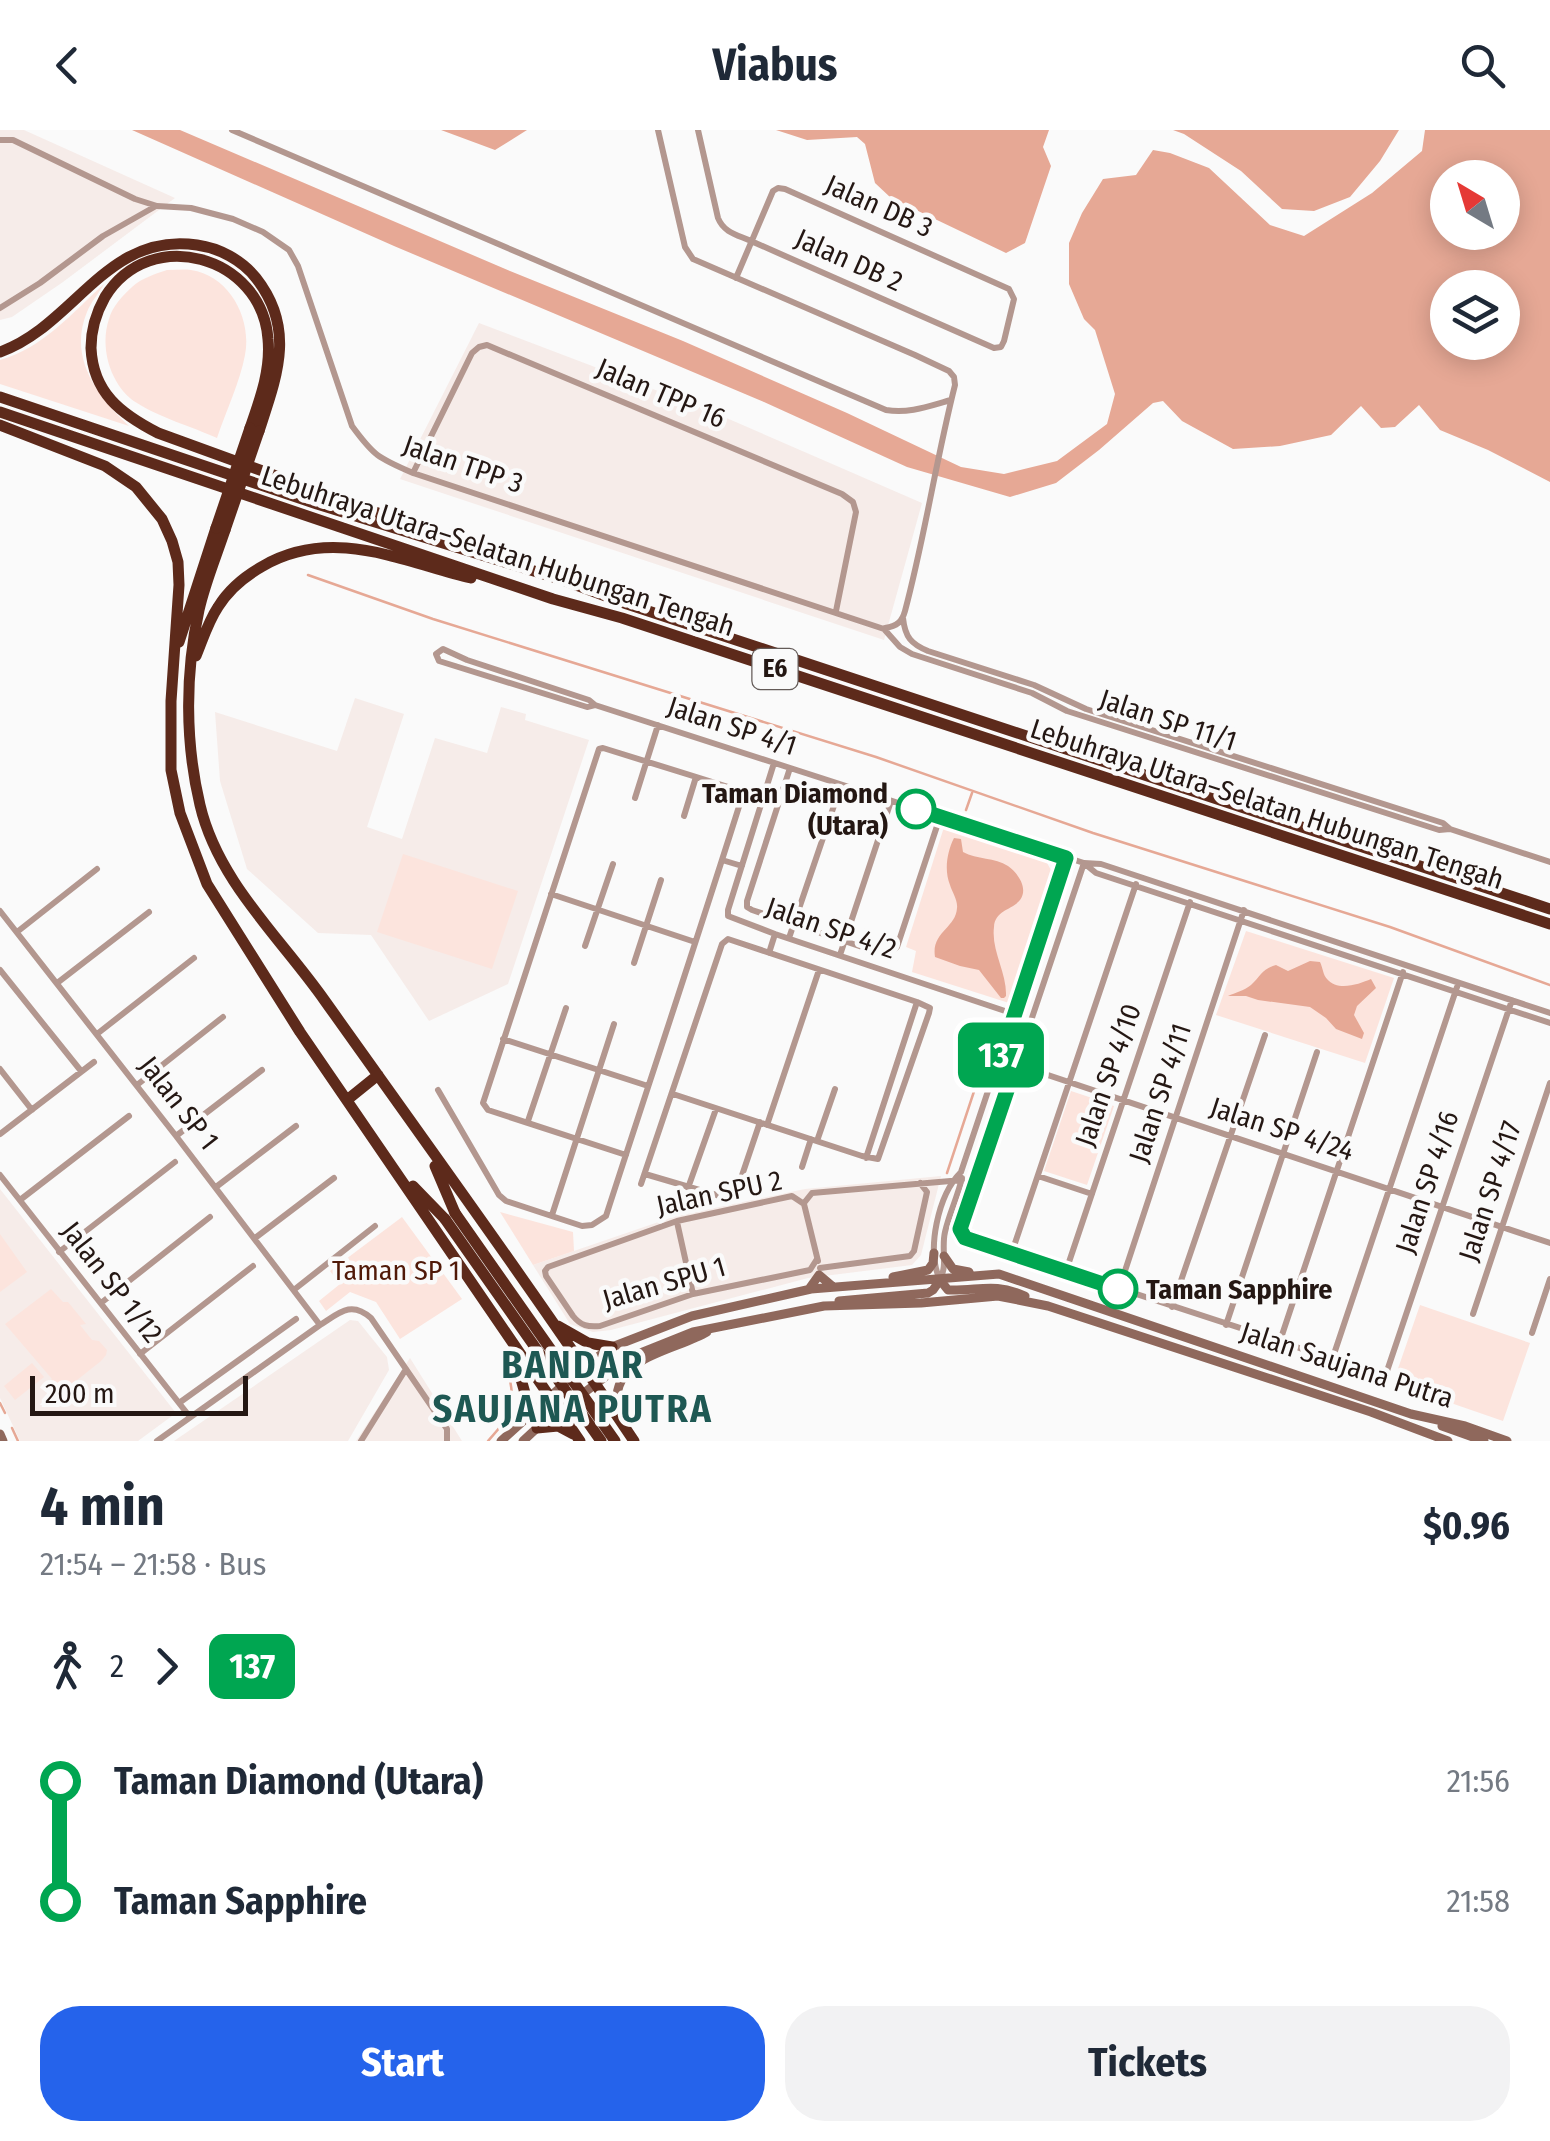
<!DOCTYPE html>
<meta charset="utf-8">
<style>
body{margin:0;font-family:"Fira Sans Condensed",sans-serif;background:#f2f2f3;color:#1f2937;height:100vh;display:flex;flex-direction:column;font-size:38px;white-space:nowrap}
*{box-sizing:border-box;margin:0}
p{font-size:32px;color:#747a83}
.icon{flex:none;width:55px;height:55px;fill:none;stroke:currentColor;stroke-width:2;stroke-linecap:round;stroke-linejoin:round}
.map{position:relative;height:1311px;overflow:hidden}
.panel{display:flex;flex-direction:column;background:#fff;flex:1}
.panel>*{flex:none}
.badge{padding:0 20px;border-radius:15px;font-size:35px;line-height:65px}
.needle{width:65px;rotate:322deg}
.fabs{position:absolute;left:1430px;top:30px;display:grid;gap:20px}
.fabs a{display:grid;place-items:center;width:90px;height:90px;border-radius:50%;background:#fff;box-shadow:0 5px 25px #0003;font-size:50px}
.scale{position:absolute;left:30px;bottom:25px;width:218px;box-sizing:border-box;padding-left:10px;border:5px solid #241713;border-top:0;font-size:28px;line-height:35px;white-space:nowrap;color:#241713;-webkit-text-stroke:8px #fafafa;paint-order:stroke}
.map>.badge{position:absolute;translate:-50% -50%;box-shadow:0 0 0 5px #fff}
.legs{display:flex;align-items:center;gap:15px;height:110px;padding:0 40px;font-size:32px}
.legs p{margin-inline-start:auto}
.head{display:flex;align-items:center;justify-content:space-between;height:170px;padding:0 40px}
h1{font-size:55px;font-weight:700;line-height:75px}
.action{display:flex;gap:20px;margin-top:auto;padding:20px 40px}
.action a{flex:1;height:115px;border-radius:40px;background:#2563eb;color:#fff;font-size:40px;font-weight:700;line-height:115px;text-align:center}
.action a+a{background:#f2f2f3;color:#1f2937}
ul{padding:0 40px;list-style:none}
li{display:flex;align-items:center;gap:35px;height:120px;font-size:38px}
li i{display:grid;place-items:center;width:15px;height:100%;margin:0 12px;background:currentColor}
li i::after{content:'';width:25px;height:25px;margin:-12px;border:8px solid;border-radius:50%;background:#fff}
li p{margin-inline-start:auto}
li:first-child i{background:linear-gradient(#0000 50%,currentColor 0)}
li:last-child i{background:linear-gradient(currentColor 50%,#0000 0)}
header{display:flex;justify-content:space-between;align-items:center;height:130px;padding:0 40px;background:#fff;font-size:45px;font-weight:700}
.map>svg:first-child{display:block}
.built{fill:#f6ece9}
.green{fill:#fce4dd}
.water{fill:#e6a895;fill-rule:evenodd}
.lines{fill:none;stroke-linecap:round;stroke-linejoin:round}
.stream{stroke:#e6a895;stroke-width:2.5}
.street{stroke:#b3978f;stroke-width:6}
.secondary{stroke:#8f685c;stroke-width:9}
.highway{stroke:#5d2a1b;stroke-width:11}
.highway-bridge{stroke:#5d2a1b;stroke-width:11}
.line-1-casing{stroke:#fff;stroke-width:22}
.line-1{stroke:#00a651;stroke-width:15}
.stop-1-dot{fill:#fff;stroke:#00a651;stroke-width:5}
.labels{text-anchor:middle;dominant-baseline:central;stroke-width:9;stroke-linejoin:round;paint-order:stroke}
.shield{fill:#fafafa;stroke:#645b58;stroke-width:2.5}
.shield-label{font-size:25px;font-weight:bold;fill:#241713}
.street-label{font-size:28px;fill:#241713;stroke:#fafafa}
.stop-label{font-size:28px;font-weight:bold;fill:#241713;stroke:#fafafa;text-anchor:end}
.park-label{font-size:28px;fill:#501908;stroke:#fafafa}
.district-label{font-size:38px;font-weight:bold;letter-spacing:2.5px;fill:#1e5853;stroke:#fafafa}
</style>
<header><svg class="icon" aria-label="back" viewBox="0 0 24 24"><path d="M15 5l-7 7 7 7"/></svg>Viabus<svg class="icon" aria-label="search" viewBox="0 0 24 24"><circle cx="10" cy="10" r="6"/><path d="M15 15l6 6"/></svg></header>
<div class="map">
<svg width="1550" height="1311" viewBox="0 0 1550 1311">
<rect width="100%" height="100%" fill="#fafafa"/>
<path class="built" d="M0,0h24l151,68 -112,84 -51,35 -12,3z
M479,193l229,87 214,93 -38,137 -484,-161z
M355,568l49,16 -37,113 35,12 33,-101 52,15 14,-46 25,7 -1,6 64,20 -81,244 -79,37 -58,-86 -53,-2 -71,-64 -27,-88 -5,-69 122,39z
M941,1046l-20,79 -9,10 -104,13 -197,52 -18,2 -23,-8 -37,-59 143,-49 129,-27z
M0,1059l176,224 -38,28h-118l-20,-43z
M350,1190l8,1 29,36 2,13 -41,71h-174z
M410,1228l52,83h-106z"/>
<path class="green" d="M167,140c8,0 17,-1 24,0 39,6 61,49 54,85 -5,27 -19,56 -28,83 -24,-11 -59,-21 -80,-35 -26,-16 -38,-55 -28,-84 3,-12 14,-24 23,-32 10,-9 23,-13 35,-17z
M104,154c-5,9 -13,18 -17,28 -19,46 10,84 42,114l-129,-42v-24c43,-12 72,-47 104,-76z
M944,697l102,34 6,11 -43,131 -97,-31 4,-21 -10,-4z
M403,724l115,37 -26,78 -115,-37z
M1246,801l148,47 -29,85 -149,-48z
M1071,961l21,7 -4,13 18,6 5,-12 3,1 -27,79 -43,-14z
M500,1082l73,20 1,19 -41,14z
M402,1087l60,82 -62,40 -24,-37 -26,-10 -24,19 -7,-10 21,-17 -10,-13z
M0,1104l27,38 -27,20z
M51,1159l12,13h5l18,22 -6,1 12,15 7,1 8,9 -1,5 -5,6 -44,35 -10,-12 5,-5 -47,-55z
M1420,1175l110,38 -27,78 -110,-38z
M32,1233l12,14 -29,23 -11,-14z"/>
<path class="water" d="M132,0h48l330,141 173,70 164,72 114,54 43,7 53,-13 50,-37 8,-30 -20,-64 -11,-11 -15,-35v-41l13,-30 21,-34 33,-4 17,-25 17,3 39,15 61,57 34,11 68,-43 50,-42 3,-21h125v352l-62,-32 -48,-20 -21,-25 -24,22 -14,1 -20,-22 -30,29 -51,11 -47,3 -51,-28 -19,-20 -10,2 -54,47 -43,33 -46,14 -103,-30 -143,-65 -370,-156zM1448,48h54v54h-54zM1448,158h54v54h-54z
M441,0h86l-32,20z
M776,0h273l-6,17 8,19 -26,77 -19,10 -115,-55 -16,-15 -10,-39 -8,-7 -50,3z
M1173,0h226l-19,31 -30,36 -36,14 -32,-2 -41,-38 -57,-37z
M954,708l7,1 2,13c14,8 32,5 45,14 9,6 21,22 12,34 -8,10 -25,10 -26,27 -3,24 13,45 12,69l-2,2h-3l-22,-28 -19,-4 -25,-9c-4,-25 21,-29 22,-49 1,-8 -5,-16 -7,-23 -6,-15 -3,-33 4,-47z
M1310,831l10,1c3,6 3,13 7,17 11,13 32,5 44,0l5,9 -19,18 -3,9 10,18 -2,6 -26,-10 -10,-11 -16,-11 -52,-7 -12,-4h-18c7,-3 17,-6 23,-11 10,-9 11,-16 25,-20l12,6z"/>
<g class="lines">
<path class="stream" d="M308,445l125,44 443,138 217,76 297,94 160,58
M966,680l6,-17
M947,1043l46,-139
M0,1273l5,10
M12,1298l6,13
M488,1311c22,-25 29,-32 21,-65"/>
<path class="street" d="M232,0l654,280c23,4 43,-4 65,-10
M658,0l27,117 8,12 222,96 34,16 5,6 1,8c-19,75 -30,151 -50,226 -3,11 -8,15 -20,17
M698,0l20,88c6,15 20,17 33,23l243,107 7,-1 3,-6 10,-42 -5,-10 -224,-100 -7,-1 -5,3 -37,87
M0,10h13l122,59 22,7 34,2 42,11 30,13 26,18 9,16 54,160c22,30 26,32 61,47l471,156 16,18 12,7 120,39 35,18 372,119 11,-1
M0,178l40,-25 63,-47 53,-30
M413,343l59,-120 7,-6 8,-2 355,149 11,8 3,10 -20,99
M903,488c2,19 8,26 25,33l106,34 52,24 357,114 7,6 100,33
M595,575l-8,2 -148,-46 -3,-7 7,-5 24,11 122,40 6,5 489,158 17,1 449,149
M774,633l-46,147v6l47,18 239,80
M790,638l-43,133v6l5,3 134,45 11,-8 43,-130
M635,668l23,-73
M684,686l12,-39
M722,730l20,6
M1084,733l-123,366 4,9 315,103 94,34h8l5,-4 125,-371
M1085,734l11,9 454,150
M551,764l144,48
M0,781l176,225 144,189
M17,802l80,-63
M789,808l52,-153
M585,816l28,-82
M769,823l6,-19
M840,825l51,-154
M634,833l27,-83
M0,840l81,101
M57,853l92,-71
M97,904l97,-76
M503,909l145,47
M1000,929l550,184
M0,939l32,41
M137,955l86,-68
M438,960l61,105 7,6 76,25 10,-1 14,-9c45,-139 92,-279 136,-419l-4,-7 -135,-42 -4,1 -116,354 5,7 138,45
M673,964l189,62 16,3 51,-146 1,-5 -13,-6
M528,991l38,-113
M767,995l52,-155
M0,1004l94,-72
M176,1006l86,-66
M817,1011l18,-52
M802,1037l9,-28
M645,1044l85,25h4l26,-77
M0,1045l190,242
M1038,1046l54,18
M641,1054l81,-240 6,-5 189,63 -51,156
M216,1057l80,-61
M688,1058l28,-79
M20,1070l109,-84
M804,1073l8,-10 150,-13
M804,1074l-12,-8 -115,25 -129,46 -3,4 1,5 27,40c8,10 15,11 27,10l93,-32 117,-24 7,-11
M804,1074l14,57
M552,1085l62,-191
M677,1092l16,72
M255,1108l79,-60
M59,1122l116,-90
M1012,1122l124,-368
M820,1138l90,-12 4,-5 13,-59 -7,-9
M1066,1141l124,-369
M940,1150c-14,-30 -2,-85 21,-108l105,-315
M940,1150c8,-16 1,-31 5,-48 4,-18 13,-36 17,-54
M295,1159l80,-63
M1119,1159l125,-379
M101,1173l109,-86
M1172,1177l93,-272
M1473,1184l77,-231
M1226,1195l91,-273
M1532,1203l18,-54
M1280,1211l123,-369
M140,1224l113,-88
M1332,1230l125,-373
M179,1273l117,-84
M157,1311l163,-116c19,-12 31,-25 51,-7l76,111v12
M361,1311l45,-72"/>
<path class="secondary" d="M944,1126l9,13 16,3
M893,1147l35,-7 5,-7 1,-10
M940,1150l8,10c32,1 45,-8 77,6
M809,1159l10,-14 13,11
M839,1171l89,-8 5,-3 7,-10
M620,1288c-1,-10 -5,-22 -1,-32 9,-31 64,-39 88,-54
M1442,1296l42,15
M0,1304l3,7
M501,1311l82,-74 29,-20 80,-31 119,-27 188,-15 412,140 54,12 42,15
M523,1311l14,-13 96,-72 60,-24 131,-26 97,-3 77,-7 50,10 323,106 77,29"/>
<path class="highway" d="M0,222c74,-26 107,-121 197,-107 22,3 45,15 59,33 40,51 21,98 3,153
M0,267l317,107 246,76 64,24 923,305
M0,282l553,187 69,19 928,306
M0,295l105,41 31,21 26,32 10,22 6,21 1,23 -8,116v69l9,43 27,71 93,148 280,409
M250,298c10,-29 21,-58 18,-89 -6,-83 -118,-115 -163,-42 -9,16 -14,32 -14,51 2,45 30,66 67,85l261,95
M225,400c-9,27 -20,53 -26,80 -14,63 -14,132 1,195 18,77 81,133 125,196 104,146 209,291 309,440
M179,512l37,-114
M196,526c7,-17 12,-34 22,-49 11,-18 27,-31 45,-41 69,-40 138,-5 208,12
M347,970l31,-25
M435,1036l20,47
M413,1056l32,33
M558,1196l30,17 24,4
M514,1225l11,38 -1,26
M537,1298l21,-2 15,8"/>
<path class="highway-bridge" d="M216,398l34,-100
M225,400l34,-99
M455,1083l160,228
M445,1089l156,222"/>
</g>
<g class="lines">
<g class="line-1-casing">
<path id="line-1" d="M916,679l150,49 -66,201 16,5 -56,165 5,9 153,51"/>
</g>
<use href="#line-1" class="line-1"/>
</g>
<g class="stop-1-dot">
<circle cx="916" cy="679" r="18"/>
<circle cx="1118" cy="1159" r="18"/>
</g>
<g class="labels">
<rect class="shield" x="752.5" y="519" width="45" height="40" rx="8"/>
<g class="shield-label">
<text x="775" y="539">E6</text>
</g>
<g class="street-label">
<text transform="translate(879 76) rotate(24)">Jalan DB 3</text>
<text transform="translate(849 130) rotate(24)">Jalan DB 2</text>
<text transform="translate(661 263) rotate(23)">Jalan TPP 16</text>
<text transform="translate(463 334) rotate(19)">Jalan TPP 3</text>
<text transform="translate(498 421) rotate(18)">Lebuhraya Utara–Selatan Hubungan Tengah</text>
<text transform="translate(1168 590) rotate(18)">Jalan SP 11/1</text>
<text transform="translate(732 596) rotate(18)">Jalan SP 4/1</text>
<text transform="translate(1267 674) rotate(18)">Lebuhraya Utara–Selatan Hubungan Tengah</text>
<text transform="translate(831 798) rotate(19)">Jalan SP 4/2</text>
<text transform="translate(1108 945) rotate(-71)">Jalan SP 4/10</text>
<text transform="translate(1160 963) rotate(-72)">Jalan SP 4/11</text>
<text transform="translate(179 973) rotate(52)">Jalan SP 1</text>
<text transform="translate(1282 999) rotate(18)">Jalan SP 4/24</text>
<text transform="translate(1427 1052) rotate(-72)">Jalan SP 4/16</text>
<text transform="translate(1490 1061) rotate(-72)">Jalan SP 4/17</text>
<text transform="translate(719 1063) rotate(-12)">Jalan SPU 2</text>
<text transform="translate(112 1152) rotate(52)">Jalan SP 1/12</text>
<text transform="translate(664 1153) rotate(-16)">Jalan SPU 1</text>
<text transform="translate(1347 1235) rotate(18)">Jalan Saujana Putra</text>
</g>
<g class="stop-label">
<text x="888" y="663">Taman Diamond<tspan x="888" dy="32">(Utara)</tspan></text>
<text x="1146" y="1159" text-anchor="start">Taman Sapphire</text>
</g>
<g class="park-label">
<text x="396" y="1140">Taman SP 1</text>
</g>
<g class="district-label">
<text x="573" y="1235">BANDAR<tspan x="573" dy="44">SAUJANA PUTRA</tspan></text>
</g>
</g>
</svg>
<div class="fabs">
<a><svg class="needle" viewBox="-14 -14 28 28"><path d="M0-13l5 13h-10z" fill="#e53935"/><path d="M0 13l5-13h-10z" fill="#747a83"/></svg></a>
<a><svg class="icon" aria-label="layers" viewBox="0 0 24 24"><path d="M12 4l9 5-9 5-9-5zM3 14l9 5 9-5"/></svg></a>
</div>
<div class="scale">200 m</div>
<b class="badge" style="left:1001px;top:925px;background:#00a651;color:#fff">137</b>
</div>
<section class="panel">
<div class="head"><div><h1>4 min</h1><p>21:54 – 21:58 · Bus</p></div><b>$0.96</b></div>
<div class="legs"><svg class="icon" aria-label="walk" viewBox="0 0 24 24"><circle cx="13" cy="4" r="2"/><path d="M13 8l-2 6 4 7M11 14l-3 7M7 12l3-4h3l4 4"/></svg>2<svg class="icon" aria-label="forward" viewBox="0 0 24 24"><path d="M9 5l7 7-7 7"/></svg><b class="badge" style="background:#00a651;color:#fff">137</b></div>
<ul>
<li><i style="color:#00a651"></i><b>Taman Diamond (Utara)</b><p>21:56</p></li>
<li><i style="color:#00a651"></i><b>Taman Sapphire</b><p>21:58</p></li>
</ul>
<div class="action"><a>Start</a><a>Tickets</a></div>
</section>
